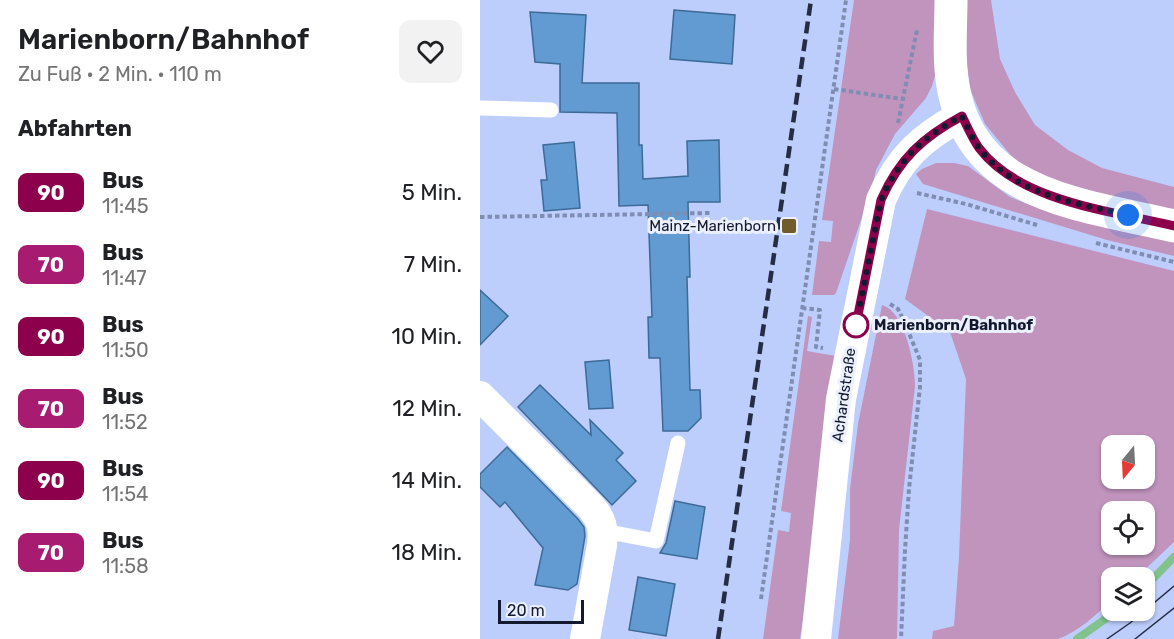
<!DOCTYPE html>
<html lang="de">
<meta charset="utf-8">
<style>
body{margin:0;font-family:Rubik,sans-serif;background:#f2f2f2;color:#202124;height:100vh;display:flex;flex-direction:column;font-size:22px;white-space:nowrap}
*{box-sizing:border-box;margin:0}
p{font-size:20px;color:#757577}
.icon{flex:none;width:33px;height:33px;fill:none;stroke:currentColor;stroke-width:2;stroke-linecap:round;stroke-linejoin:round}
.map{position:relative;flex:1;overflow:hidden}
.drawer{display:flex;flex-direction:column;background:#fff;width:480px}
.drawer>*{flex:none}
.badge{padding:0 12px;border-radius:9px;font-size:21px;line-height:39px}
.needle{width:39px;rotate:198deg}
.fabs{position:absolute;left:621px;top:435px;display:grid;gap:12px}
.fabs a{display:grid;place-items:center;width:54px;height:54px;border-radius:12px;background:#fff;box-shadow:0 2px 4px #0004;font-size:30px}
.scale{position:absolute;left:18px;bottom:15px;width:86px;box-sizing:border-box;padding-left:6px;border:3px solid #131a30;border-top:0;font-size:16px;line-height:21px;white-space:nowrap;color:#131a30;-webkit-text-stroke:4px #ebf0fc;paint-order:stroke}
.you{position:absolute;width:30px;height:30px;margin:-15px;border:4px solid #fff;border-radius:50%;background:#1a73e8;box-shadow:0 0 0 9px #1a73e833}
.map>.badge{position:absolute;translate:-50% -50%;box-shadow:0 0 0 3px #fff}
h2{padding:0 18px;font-size:22px;line-height:54px}
.round{display:grid;place-items:center;flex:none;width:63px;height:63px;border-radius:12px;background:#f2f2f2}
.summary{display:flex;align-items:center;justify-content:space-between;height:102px;padding:0 18px}
h1{font-size:28px;font-weight:600;line-height:45px}
ul{padding:0;list-style:none}
li{display:flex;align-items:center;gap:18px;height:72px;padding:0 18px}
li div{flex:1}
li b{display:block;font-size:22px}
li em{font-style:normal}
li .badge{min-width:66px;font-weight:700;text-align:center}
main{display:flex;flex:1;min-height:0}
.map>svg:first-child{display:block}
.green{fill:#c194bd;fill-rule:evenodd}
.lines{fill:none;stroke-linecap:round;stroke-linejoin:round}
.stream{stroke:#81c28d;stroke-width:8}
.building{fill:#629ad2;stroke:#3d6a96;stroke-width:1.5}
.path{stroke:#808db3;stroke-width:4;stroke-dasharray:4.5 3;stroke-linecap:butt}
.lane{stroke:#fff;stroke-width:15}
.street{stroke:#fff;stroke-width:30}
.secondary{stroke:#fff;stroke-width:33}
.tram{stroke:#252d45;stroke-width:1.5}
.rail{stroke:#252d45;stroke-width:4.5;stroke-dasharray:12 6;stroke-linecap:butt}
.line-casing{stroke:#fff;stroke-width:14}
.line{stroke:#8d004c;stroke-width:9}
.walk{stroke:#131a30;stroke-width:6;stroke-dasharray:0 10.8}
.poi-dot{fill:#6e5c2a;stroke:#ebf0fc;stroke-width:2}
.stop-dot{fill:#fff;stroke:#8d004c;stroke-width:3}
.labels{text-anchor:middle;dominant-baseline:central;stroke-width:6;stroke-linejoin:round;paint-order:stroke}
.poi-label{font-size:15px;fill:#131a30;stroke:#ebf0fc;text-anchor:end}
.stop-label{font-size:15px;font-weight:bold;fill:#131a30;stroke:#ebf0fc;text-anchor:start}
.street-label{font-size:15px;fill:#131a30;stroke:#ebf0fc}
</style>
<main>
<section class="drawer">
<div class="summary"><div><h1>Marienborn/Bahnhof</h1><p>Zu Fuß · 2 Min. · 110 m</p></div><a class="round"><svg class="icon" aria-label="heart" viewBox="0 0 24 24"><path d="M12 20l-8-8c-3-5 5-10 8-4 3-6 11-1 8 4z"/></svg></a></div>
<h2>Abfahrten</h2>
<ul>
<li><span class="badge" style="background:#8d004c;color:#fff">90</span><div><b>Bus</b><p>11:45</p></div><em>5 Min.</em></li>
<li><span class="badge" style="background:#a71b71;color:#fff">70</span><div><b>Bus</b><p>11:47</p></div><em>7 Min.</em></li>
<li><span class="badge" style="background:#8d004c;color:#fff">90</span><div><b>Bus</b><p>11:50</p></div><em>10 Min.</em></li>
<li><span class="badge" style="background:#a71b71;color:#fff">70</span><div><b>Bus</b><p>11:52</p></div><em>12 Min.</em></li>
<li><span class="badge" style="background:#8d004c;color:#fff">90</span><div><b>Bus</b><p>11:54</p></div><em>14 Min.</em></li>
<li><span class="badge" style="background:#a71b71;color:#fff">70</span><div><b>Bus</b><p>11:58</p></div><em>18 Min.</em></li>
</ul>
</section>
<div class="map">
<svg width="694" height="639" viewBox="0 0 694 639">
<rect width="100%" height="100%" fill="#bdcefd"/>
<path class="green" d="M374,0h84l-2,72 -4,14 -6,12 -31,36 -19,36 -4,18 -36,105 -2,2h-22l7,-54 12,1 2,-21 -11,-1z
M486,0h25l9,59 15,33 20,33 33,25 34,18 72,19v27l-132,-37 -28,-18 -29,-35 -15,-35 -5,-33z
M456,163h18l14,3 42,31 20,8 144,34v17l-67,-16 -184,-56 -7,-10 6,-5z
M447,209l247,62v271l-37,35 -25,1 -1,23c-15,14 -33,31 -53,38h-126l1,-8 21,-5 5,-69 7,-178 -16,-47 -45,-33zM632,446h32v32h-32zM632,512h32v32h-32z
M402,305c23,6 33,60 33,81l-16,144 -2,109h-59l12,-99v-51l8,-65z
M328,316l4,1 -5,34 29,5 -22,190 -14,93h-37l15,-109 11,2 2,-19 -10,-2z"/>
<g class="lines">
<path class="stream" d="M664,588l30,-31
M597,639l41,-29"/>
</g>
<path class="building" d="M194,10l61,5 -3,49 -62,-5z
M50,12l56,3 -4,68h57v62h3l1,34 45,-3 -1,-35 32,-1 1,62h-32l2,75h-3l3,113h10l1,28 -13,13h-25l-3,-73h-11l-1,-41h4l-4,-112 -29,1 -2,-93 -57,-1v-48l-25,-2z
M94,142l6,66 -36,3 -3,-31h6l-4,-35z
M0,290l28,26 -28,29z
M129,360l4,48 -24,1 -4,-47z
M60,385l51,50 -1,-15 33,33 -7,7 20,21 -24,24 -94,-98z
M27,447l71,72 6,8 1,9 -8,48 -9,6 -33,-5 8,-37 -38,-46 -5,5 -20,-20v-13z
M195,501l30,6 -8,52 -37,-6 6,-10z
M158,577l37,7 -9,52 -37,-6z"/>
<g class="lines">
<path class="path" d="M354,89l68,10
M418,123l19,-93
M437,193l49,11 71,21
M0,217l230,-4
M616,243l78,19
M410,304l8,5 6,12 16,39v27l-11,102 -4,61 -4,89
M322,308l18,2 -4,37 7,1
M281,599l85,-599"/>
<path class="lane" d="M0,108l71,2
M124,531l52,10 22,-98"/>
<path class="street" d="M0,396l111,111c11,13 13,21 11,38l-17,94
M336,639l25,-240 40,-199c18,-42 40,-62 80,-84"/>
<path class="secondary" d="M471,0c0,23 -2,46 0,69 10,127 125,134 223,157"/>
<path class="tram" d="M627,639l23,-16 44,-37
M655,639l39,-31"/>
<path class="rail" d="M238,639l93,-639"/>
</g>
<g class="lines">
<g class="line-casing">
<path id="line" d="M376,325l25,-125c18,-41 42,-63 81,-84 5,10 10,22 17,32 41,54 133,63 195,78"/>
</g>
<use href="#line" class="line"/>
<path class="walk" d="M376,325l25,-125c18,-41 42,-63 81,-84 5,10 10,22 17,32 36,47 97,55 149,67"/>
</g>
<rect class="poi-dot" x="301" y="218" width="16" height="16" rx="3"/>
<circle class="stop-dot" cx="376" cy="325" r="12"/>
<g class="labels">
<g class="poi-label">
<text x="296" y="226">Mainz-Marienborn</text>
</g>
<g class="stop-label">
<text x="394" y="325">Marienborn/Bahnhof</text>
</g>
<g class="street-label">
<text transform="translate(364 395) rotate(-82)">Achardstraße</text>
</g>
</g>
</svg>
<div class="fabs">
<a><svg class="needle" viewBox="-14 -14 28 28"><path d="M0-13l5 13h-10z" fill="#e53935"/><path d="M0 13l5-13h-10z" fill="#757577"/></svg></a>
<a><svg class="icon" aria-label="locate" viewBox="0 0 24 24"><circle cx="12" cy="12" r="6"/><path d="M12 2v4M12 18v4M2 12h4M18 12h4"/></svg></a>
<a><svg class="icon" aria-label="layers" viewBox="0 0 24 24"><path d="M12 4l9 5-9 5-9-5zM3 14l9 5 9-5"/></svg></a>
</div>
<div class="scale">20 m</div>
<div class="you" style="left:648px;top:215px"></div>
</div>
</main>
